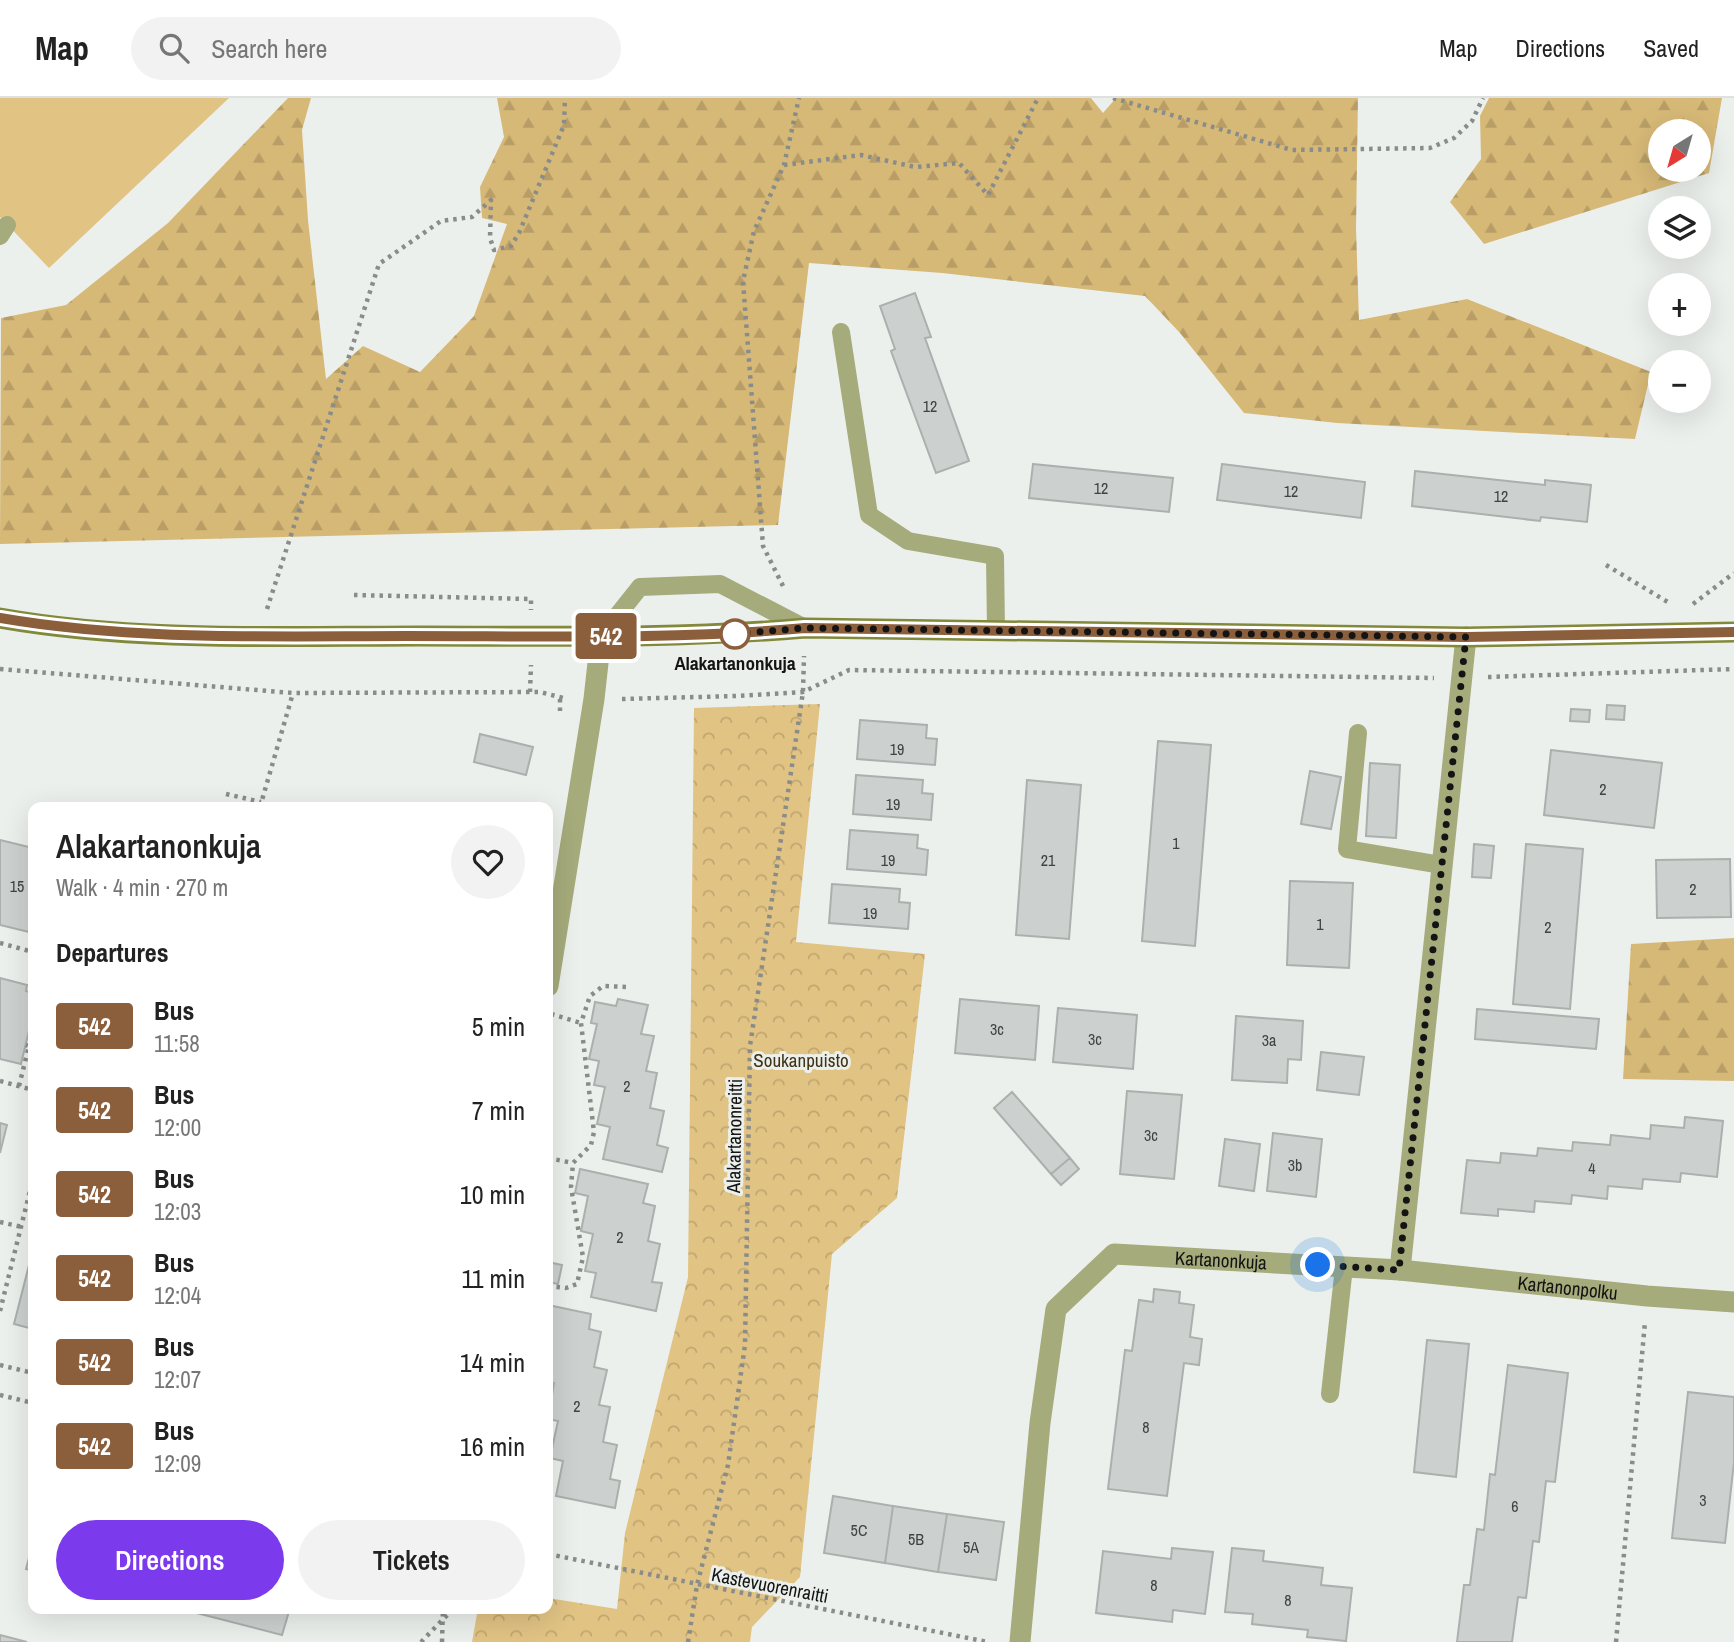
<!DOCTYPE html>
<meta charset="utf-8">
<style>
body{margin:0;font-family:"Archivo Narrow",sans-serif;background:#f2f2f2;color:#222;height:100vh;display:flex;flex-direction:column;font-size:26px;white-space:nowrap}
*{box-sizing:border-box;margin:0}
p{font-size:23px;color:#767676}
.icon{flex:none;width:38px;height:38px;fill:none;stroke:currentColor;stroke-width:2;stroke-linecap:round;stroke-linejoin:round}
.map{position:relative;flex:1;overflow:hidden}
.drawer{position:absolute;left:28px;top:704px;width:525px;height:812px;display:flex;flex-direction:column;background:#fff;border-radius:14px;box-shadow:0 7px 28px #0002}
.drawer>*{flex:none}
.badge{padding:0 14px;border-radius:5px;font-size:24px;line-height:46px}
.needle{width:46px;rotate:217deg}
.controls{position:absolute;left:1648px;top:21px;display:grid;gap:14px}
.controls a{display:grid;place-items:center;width:63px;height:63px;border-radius:50%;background:#fff;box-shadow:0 7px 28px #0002;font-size:35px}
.you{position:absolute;width:35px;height:35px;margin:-18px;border:5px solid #fff;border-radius:50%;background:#1a73e8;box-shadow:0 0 0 10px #1a73e833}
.map>.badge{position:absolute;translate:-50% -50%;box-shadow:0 0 0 4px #fff}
h2{padding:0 28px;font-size:26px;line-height:63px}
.round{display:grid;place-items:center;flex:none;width:74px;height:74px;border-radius:37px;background:#f2f2f2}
.head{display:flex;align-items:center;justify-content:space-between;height:119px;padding:0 28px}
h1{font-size:33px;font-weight:600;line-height:52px}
.cta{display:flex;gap:14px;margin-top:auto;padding:14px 28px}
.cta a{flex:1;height:80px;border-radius:42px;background:#7c3aed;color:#fff;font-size:28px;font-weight:600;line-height:80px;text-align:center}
.cta a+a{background:#f2f2f2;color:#222}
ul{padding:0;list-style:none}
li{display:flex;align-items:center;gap:21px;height:84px;padding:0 28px}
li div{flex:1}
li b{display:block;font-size:26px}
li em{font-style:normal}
li .badge{min-width:77px;font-weight:700;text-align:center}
header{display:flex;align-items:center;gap:42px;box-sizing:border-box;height:98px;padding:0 35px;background:#fff;border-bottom:2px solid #e0e0e0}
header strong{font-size:33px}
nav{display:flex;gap:38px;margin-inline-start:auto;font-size:24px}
.search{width:490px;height:63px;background:#f2f2f2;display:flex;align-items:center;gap:18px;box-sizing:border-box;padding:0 24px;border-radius:38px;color:#767676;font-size:26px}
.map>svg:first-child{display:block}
.grass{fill:#e1c384}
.forest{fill:url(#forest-firs);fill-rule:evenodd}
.park{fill:url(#park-crowns)}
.building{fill:#ccd1cf;stroke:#aab0ad;stroke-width:2}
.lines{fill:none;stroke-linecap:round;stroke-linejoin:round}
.path{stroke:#898c89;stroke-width:4.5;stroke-dasharray:3.5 5;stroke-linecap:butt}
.lane{stroke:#a5ab7a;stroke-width:18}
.street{stroke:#a5ab7a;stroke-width:21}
.secondary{stroke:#82893b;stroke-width:21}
.line-casing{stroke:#fff;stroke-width:16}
.line{stroke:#8b5e3c;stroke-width:10}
.walk{stroke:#131413;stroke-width:7;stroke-dasharray:0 12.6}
.stop-dot{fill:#fff;stroke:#8b5e3c;stroke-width:3.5}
.labels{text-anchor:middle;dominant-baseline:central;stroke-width:6;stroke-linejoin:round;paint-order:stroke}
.number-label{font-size:16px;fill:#414342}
.stop-label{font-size:19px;font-weight:bold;fill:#131413;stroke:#ecf0ec}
.park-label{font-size:19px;fill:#403316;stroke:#ecf0ec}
.street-label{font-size:19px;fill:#131413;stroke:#ecf0ec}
</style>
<header>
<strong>Map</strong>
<div class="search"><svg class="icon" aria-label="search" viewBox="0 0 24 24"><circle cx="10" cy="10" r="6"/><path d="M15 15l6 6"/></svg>Search here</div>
<nav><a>Map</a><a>Directions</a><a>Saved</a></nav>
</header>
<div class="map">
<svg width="1734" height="1544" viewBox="0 0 1734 1544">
<defs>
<pattern id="forest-firs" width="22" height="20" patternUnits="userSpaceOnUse" patternTransform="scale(1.75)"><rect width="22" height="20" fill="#d7b977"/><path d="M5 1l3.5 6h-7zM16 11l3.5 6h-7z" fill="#b89e66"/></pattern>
<pattern id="park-crowns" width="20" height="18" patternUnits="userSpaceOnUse" patternTransform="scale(1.75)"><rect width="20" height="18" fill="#e1c384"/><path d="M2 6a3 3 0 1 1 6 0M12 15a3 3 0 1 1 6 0" fill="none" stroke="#c0a771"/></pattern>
</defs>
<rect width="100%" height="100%" fill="#ecf0ec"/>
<path class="grass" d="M0,0h229l-180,170 -49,-51z"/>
<path class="forest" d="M288,0h23l-9,32 6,90 18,159 37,-33 57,26 54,-56 33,-92 -25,-6 -2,-31 24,-50 -7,-39h594l12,15 13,-15h242l-2,130 3,92 108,-21 184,73 -16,67 -298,-16 -93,-10 -64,-80 -35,-37 -203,-23 -133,-10 -31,262 -778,19 1,-226 65,-13 102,-82z
M1489,0h233l-13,75 -225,71 -34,-42 31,-43 -1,-43zM1661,33h38v39h-38z
M1734,840v143l-111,-2 8,-135z"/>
<path class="park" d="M820,606l-24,238 129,12 -28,244 -65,56 -32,323 -48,50 -2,15h-278l6,-34h70v-10l69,11 8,-76 63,-256 6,-569z"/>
<path class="building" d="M915,195l16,44 -6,1 44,123 -33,12 -45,-122 4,-2 -15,-43z
M1033,366l140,14 -4,34 -140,-14z
M1222,366l143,18 -4,36 -144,-18z
M1415,373l130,14v-5l46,5 -4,37 -46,-5 -1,4 -128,-15z
M1607,607l18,1 -1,14 -18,-1z
M1571,611l19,1 -1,12 -19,-1z
M860,622l67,5 -1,13 11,1 -2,26 -78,-6z
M480,636l53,13 -7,28 -52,-13z
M1158,643l53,4 -16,201 -53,-5z
M1551,652l111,13 -8,65 -110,-13z
M1370,665l30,2 -4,73 -30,-2z
M1310,673l31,6 -10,52 -30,-5z
M856,677l67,5 -1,13 11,1 -2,26 -78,-6z
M1027,682l54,5 -12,154 -53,-4z
M850,732l68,5 -1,13 11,2 -2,25 -79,-6z
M0,742l33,8v85l-33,-8z
M1474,746l20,2 -3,32 -19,-1z
M1526,746l57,5 -13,160 -57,-5z
M1730,761l1,58 -74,1 -1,-58z
M1290,783l63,2 -4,85 -62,-3z
M832,786l68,5 -1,13 11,1 -2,26 -79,-6z
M0,880l27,7 -1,6 7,2v21l-12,50 -21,-5z
M618,901l30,6 -7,29 13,2 -8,35 11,2 -7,35 14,3 -7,34 11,3 -6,24 -59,-13 7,-32 -13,-3 8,-37 -11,-2 5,-24 -10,-2 8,-35 -6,-1 4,-21 21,4z
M960,901l79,7 -4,54 -80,-7z
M1058,910l79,7 -4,54 -80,-7z
M1477,911l122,10 -3,30 -121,-10z
M1236,918l67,5 -2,39 -13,-1 -1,24 -55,-3z
M1321,954l43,5 -5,38 -42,-5z
M1127,993l55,4 -8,84 -54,-5z
M1012,994l58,66 -19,16 -57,-66z
M1685,1019l38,4 -6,56 -36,-4 -1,9 -37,-3 -1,10 -34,-3 -1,13 -35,-4 -1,9 -36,-3 -1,11 -36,-3v7l-37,-3 6,-53 33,3 1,-10 36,3 1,-8 34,3 1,-9 37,3 1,-10 39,4 1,-14 33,3z
M0,1025l7,2 -7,28z
M1273,1035l49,6 -6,58 -49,-6z
M1225,1041l35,5 -6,47 -35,-5z
M1070,1060l9,11 -18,16 -10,-11z
M580,1071l68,15 -5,19 12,3 -7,35 12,3 -8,38 10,1 -6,28 -65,-14 5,-24 -11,-2 8,-37 -12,-3 7,-35 -13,-3z
M30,1163l3,1v67l-19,-5z
M548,1164l14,3 -4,19 -10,-2z
M1154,1191l26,3 -1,11 15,2 -4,32 12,2 -3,26 -15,-2 -17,133 -59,-7 17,-139 7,1 7,-51 14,2z
M548,1207l43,9 -2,15 12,3 -7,35 13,3 -8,35 11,2 -7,35 14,3 -7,34 10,2 -5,27 -59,-12 7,-35 -13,-3 8,-37 -10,-2 6,-36 -6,-1z
M1427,1242l42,4 -13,133 -42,-5z
M1508,1267l60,8 -13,109 -9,-1 -7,61 -6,-1 -7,57 -8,-1 -6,45h-55l7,-57h6l7,-56 7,1 6,-56 5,1z
M1688,1294l46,5v65l-9,81 -53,-5z
M833,1398l60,10 -8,57 -61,-10z
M893,1408l54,8 -9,58 -53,-9z
M947,1416l57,8 -8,58 -58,-8z
M33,1445v28l-7,-2z
M1172,1450l41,4 -8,62 -32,-4 -1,12 -76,-9 7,-62 68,8z
M1232,1450l32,3 -1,10 60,7 -2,17 31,3 -6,53 -39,-4 1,-7 -56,-6 1,-10 -28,-2z
M177,1510h113l-8,27z
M0,1537l27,7h-27z"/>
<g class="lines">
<path class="path" d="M1113,0l179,52 138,-2 24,-10 18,-17 11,-23
M784,67l77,-10 54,12 44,-4 29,32 50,-97
M1606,467l65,39
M783,488l-20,-40 -20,-265 11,-50 30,-66 15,-67
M354,497l177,4v11
M1693,506l41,-31
M267,511l112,-345 62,-43 31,-4 19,-17 -1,38 4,12 17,-4 8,-13 45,-108 1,-27
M0,571l293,24 247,-1 27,7
M1488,579l246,-8
M530,594l1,-27
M560,601v16
M622,601l114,-3 67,-4 46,-22 585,8
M226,696l35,8
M260,709l33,-114
M0,845l33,9
M551,916l30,9
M0,983l33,9
M19,988l10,-40 -3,-1
M548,1060l25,5
M0,1124l22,5
M548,1188l18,2 11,-4 6,-27 -12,-70 2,-24 18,-18 3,-13 -13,-109 9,-27 13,-10 24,1
M0,1213l33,-132
M0,1267l33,8
M0,1297l33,8
M548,1456l440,88
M421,1544l33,-34
M442,1544l1,-34
M688,1544l9,-57 31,-120 17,-120 5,-299 53,-354 1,-36
M1616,1544l29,-320"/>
<path class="lane" d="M0,138l7,-11
M841,234l28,183 39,26 87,15 1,75
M601,538l39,-49 80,-3 85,44
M1358,635l-11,116 95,16
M1330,1296l14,-127"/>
<g class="street">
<path d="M548,888l46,-287 7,-63"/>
<path d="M1400,1172l66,-633"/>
<path id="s1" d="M1020,1544l20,-219 16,-114 58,-55 286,16 247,26 87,6"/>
</g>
<path class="secondary" d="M0,520c136,24 280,18 418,18 129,0 258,3 387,-8l661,9 268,-5"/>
</g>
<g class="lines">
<g class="line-casing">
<path id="line" d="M0,520c133,23 272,18 407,18 133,0 266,4 398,-8l661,9 268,-5"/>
</g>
<use href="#line" class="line"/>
<path class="walk" d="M735,536l70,-6 661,9 -67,633 -81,-5"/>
</g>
<circle class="stop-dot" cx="735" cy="536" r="14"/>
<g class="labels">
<g class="number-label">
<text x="930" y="308">12</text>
<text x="1101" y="390">12</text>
<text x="1291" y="393">12</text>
<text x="1501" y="398">12</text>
<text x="897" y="651">19</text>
<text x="1603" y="691">2</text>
<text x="893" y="706">19</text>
<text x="1176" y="745">1</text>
<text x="888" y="762">19</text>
<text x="1048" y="762">21</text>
<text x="17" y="788">15</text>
<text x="1693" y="791">2</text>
<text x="870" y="815">19</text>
<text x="1320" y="826">1</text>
<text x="1548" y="829">2</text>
<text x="997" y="931">3c</text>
<text x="1095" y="941">3c</text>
<text x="1269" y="942">3a</text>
<text x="627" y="988">2</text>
<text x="1151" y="1037">3c</text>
<text x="1295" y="1067">3b</text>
<text x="1592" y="1070">4</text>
<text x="620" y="1139">2</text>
<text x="577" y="1308">2</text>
<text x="1146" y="1329">8</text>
<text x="1703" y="1402">3</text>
<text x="1515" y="1408">6</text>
<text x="859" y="1432">5C</text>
<text x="916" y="1441">5B</text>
<text x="971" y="1449">5A</text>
<text x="1154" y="1487">8</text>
<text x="1288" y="1502">8</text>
</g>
<g class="stop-label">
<text x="735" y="565">Alakartanonkuja</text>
</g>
<g class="park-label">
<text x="801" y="962">Soukanpuisto</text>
</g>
<g class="street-label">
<text transform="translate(734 1038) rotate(-89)">Alakartanonreitti</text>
<text stroke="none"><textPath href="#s1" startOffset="522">Kartanonkuja</textPath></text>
<text stroke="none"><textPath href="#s1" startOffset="870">Kartanonpolku</textPath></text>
<text transform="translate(770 1487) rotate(11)">Kastevuorenraitti</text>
</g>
</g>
</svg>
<div class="controls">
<a><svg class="needle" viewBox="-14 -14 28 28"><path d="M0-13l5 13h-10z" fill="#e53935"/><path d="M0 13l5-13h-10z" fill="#767676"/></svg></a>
<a><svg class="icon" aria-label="layers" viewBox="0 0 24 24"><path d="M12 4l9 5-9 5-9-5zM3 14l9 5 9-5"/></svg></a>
<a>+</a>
<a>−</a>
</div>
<div class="you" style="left:1318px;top:1167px"></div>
<b class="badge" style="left:606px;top:538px;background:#8b5e3c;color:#fff">542</b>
<section class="drawer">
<div class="head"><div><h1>Alakartanonkuja</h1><p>Walk · 4 min · 270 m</p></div><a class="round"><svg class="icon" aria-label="heart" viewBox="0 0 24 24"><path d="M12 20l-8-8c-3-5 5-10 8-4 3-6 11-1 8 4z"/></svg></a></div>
<h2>Departures</h2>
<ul>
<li><span class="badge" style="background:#8b5e3c;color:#fff">542</span><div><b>Bus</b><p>11:58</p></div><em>5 min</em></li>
<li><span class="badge" style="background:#8b5e3c;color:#fff">542</span><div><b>Bus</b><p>12:00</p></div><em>7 min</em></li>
<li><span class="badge" style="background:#8b5e3c;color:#fff">542</span><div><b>Bus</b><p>12:03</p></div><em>10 min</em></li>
<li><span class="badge" style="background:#8b5e3c;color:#fff">542</span><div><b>Bus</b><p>12:04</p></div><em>11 min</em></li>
<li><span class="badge" style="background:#8b5e3c;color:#fff">542</span><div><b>Bus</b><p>12:07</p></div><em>14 min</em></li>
<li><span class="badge" style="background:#8b5e3c;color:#fff">542</span><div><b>Bus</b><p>12:09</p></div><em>16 min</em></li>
</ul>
<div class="cta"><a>Directions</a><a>Tickets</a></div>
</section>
</div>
